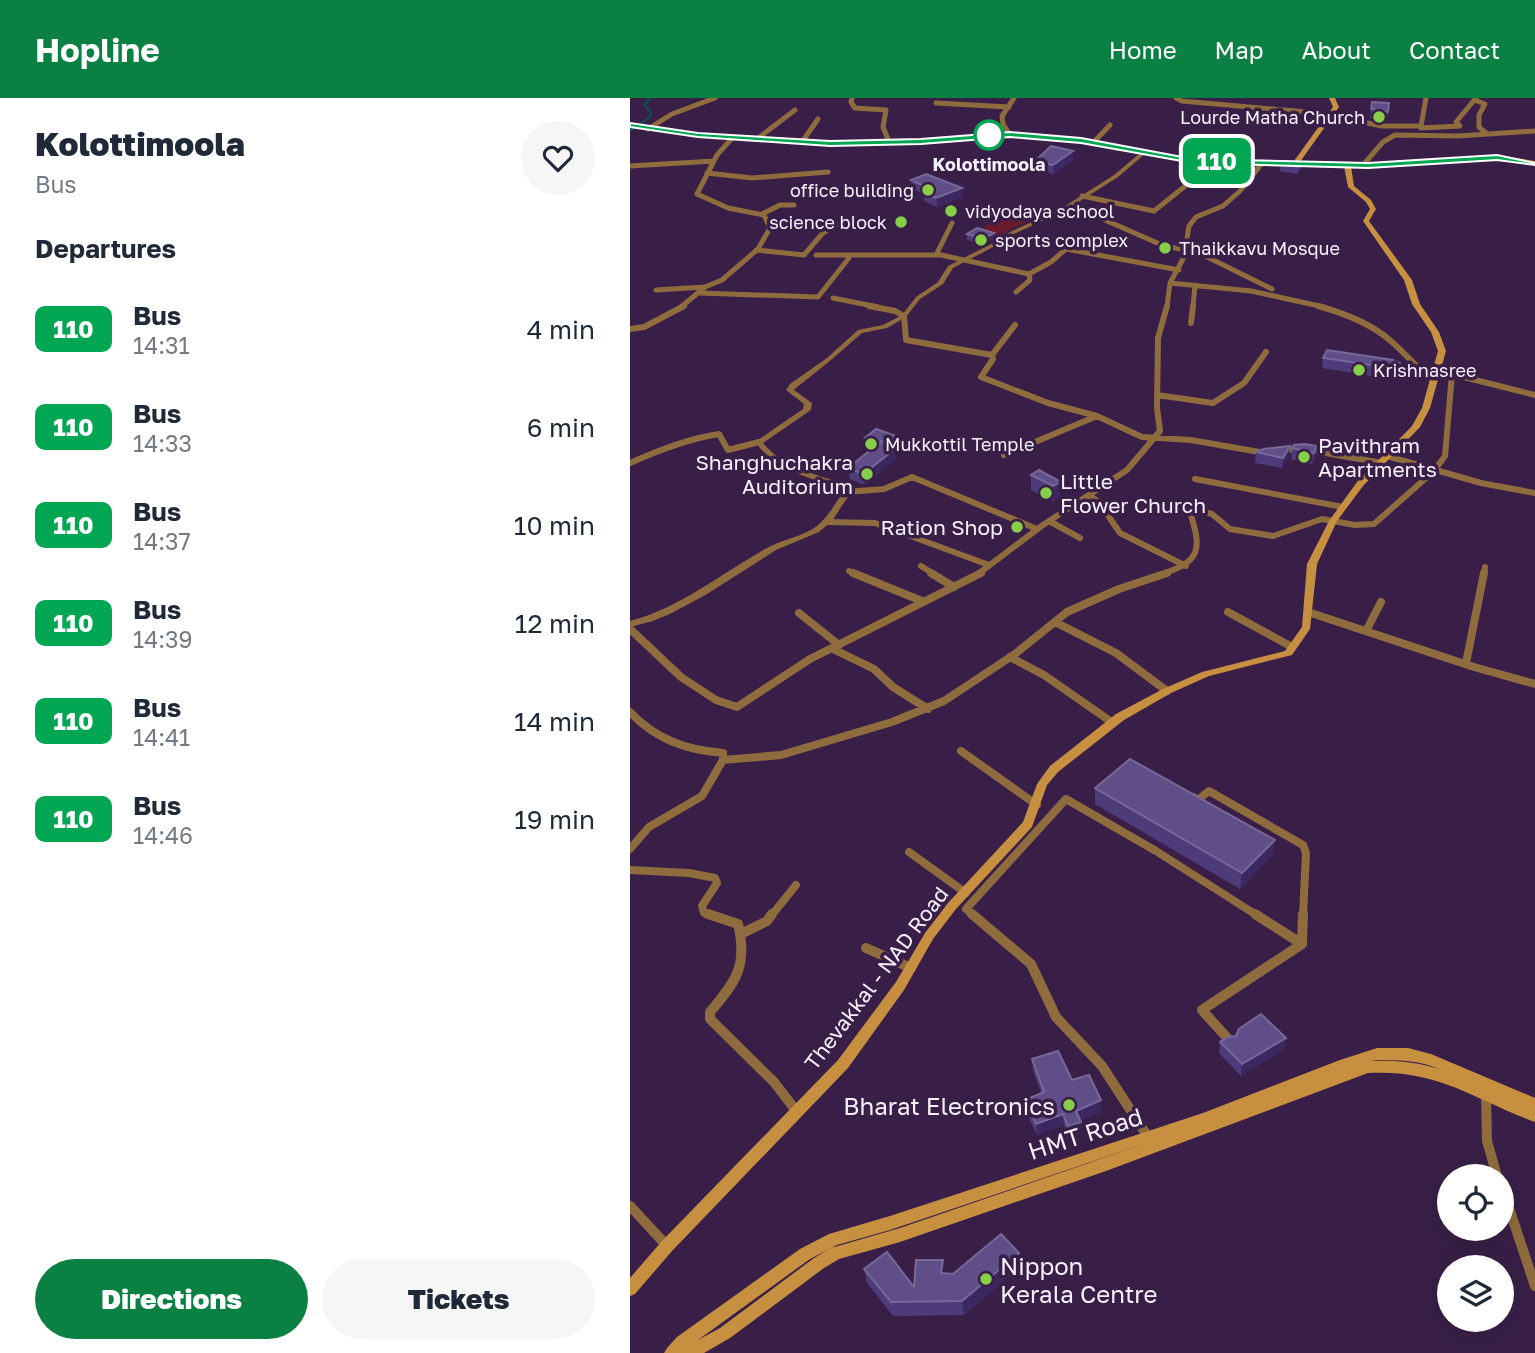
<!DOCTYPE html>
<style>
body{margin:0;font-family:"Golos Text",sans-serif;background:#f6f6f7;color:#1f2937;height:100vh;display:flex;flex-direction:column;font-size:26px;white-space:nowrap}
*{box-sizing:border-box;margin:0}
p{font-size:23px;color:#747a83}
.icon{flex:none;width:38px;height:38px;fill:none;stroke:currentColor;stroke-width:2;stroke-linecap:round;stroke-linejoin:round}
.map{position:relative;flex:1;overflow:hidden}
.panel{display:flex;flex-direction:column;background:#fff;width:630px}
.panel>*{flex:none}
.badge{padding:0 14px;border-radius:10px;font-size:24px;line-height:46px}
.controls{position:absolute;left:807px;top:1066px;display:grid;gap:14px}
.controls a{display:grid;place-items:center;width:77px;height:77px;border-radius:50%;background:#fff;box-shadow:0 7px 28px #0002;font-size:35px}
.map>.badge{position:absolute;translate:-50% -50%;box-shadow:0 0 0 4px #fff}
h2{padding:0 35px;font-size:26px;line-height:63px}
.round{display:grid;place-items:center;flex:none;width:74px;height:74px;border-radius:37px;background:#f6f6f7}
.headline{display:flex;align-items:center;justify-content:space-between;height:119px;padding:0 35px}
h1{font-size:33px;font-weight:800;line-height:52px}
.button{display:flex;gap:14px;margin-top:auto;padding:14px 35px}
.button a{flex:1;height:80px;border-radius:42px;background:#0b8043;color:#fff;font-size:28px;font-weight:800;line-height:80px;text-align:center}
.button a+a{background:#f6f6f7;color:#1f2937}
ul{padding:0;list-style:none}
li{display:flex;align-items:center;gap:21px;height:98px;padding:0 35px}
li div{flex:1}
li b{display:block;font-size:26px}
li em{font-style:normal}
li .badge{min-width:77px;font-weight:700;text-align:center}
header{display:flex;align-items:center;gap:42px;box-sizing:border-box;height:98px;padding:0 35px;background:#0b8043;color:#fff}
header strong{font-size:33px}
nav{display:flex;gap:38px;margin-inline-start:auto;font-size:24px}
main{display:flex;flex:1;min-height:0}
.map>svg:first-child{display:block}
.green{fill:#6a1c2c}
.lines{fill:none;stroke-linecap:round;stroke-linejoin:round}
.stream{stroke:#085453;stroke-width:2}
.canal{fill:#085453;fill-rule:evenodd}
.minor-far3{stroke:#8f6c3e;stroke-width:5}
.minor-far2{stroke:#8f6c3e;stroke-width:6}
.minor-far1{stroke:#8f6c3e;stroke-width:8}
.minor{stroke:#8f6c3e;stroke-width:10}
.tertiary{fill:#8f6c3e;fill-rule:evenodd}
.secondary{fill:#c78f40;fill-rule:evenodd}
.wall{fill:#4d3b7a}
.shaded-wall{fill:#3d2760}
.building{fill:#5f4e88;stroke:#77689a;stroke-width:2}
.line{fill:#00a651;stroke:#fff;stroke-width:2}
.poi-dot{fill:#88cf49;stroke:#391f47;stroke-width:2.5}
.stop-dot{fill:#fff;stroke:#00a651;stroke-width:3.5}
.labels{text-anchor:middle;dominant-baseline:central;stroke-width:7;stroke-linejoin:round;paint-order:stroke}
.far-poi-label{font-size:18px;fill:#f7f1fb;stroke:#391f47;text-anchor:start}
.far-stop-label{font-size:18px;font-weight:bold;fill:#f7f1fb;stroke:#391f47}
.poi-label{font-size:21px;fill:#f7f1fb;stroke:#391f47;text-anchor:start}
.street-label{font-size:21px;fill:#f7f1fb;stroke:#391f47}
.near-poi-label{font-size:24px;fill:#f7f1fb;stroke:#391f47;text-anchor:end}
.near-street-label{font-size:24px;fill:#f7f1fb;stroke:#391f47}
</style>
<header>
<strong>Hopline</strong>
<nav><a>Home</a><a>Map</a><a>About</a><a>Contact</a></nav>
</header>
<main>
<section class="panel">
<div class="headline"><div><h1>Kolottimoola</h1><p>Bus</p></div><a class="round"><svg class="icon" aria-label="heart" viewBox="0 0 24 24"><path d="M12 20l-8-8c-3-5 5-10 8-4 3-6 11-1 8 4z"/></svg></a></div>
<h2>Departures</h2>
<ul>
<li><span class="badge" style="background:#00a651;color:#fff">110</span><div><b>Bus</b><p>14:31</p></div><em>4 min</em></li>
<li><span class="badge" style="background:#00a651;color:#fff">110</span><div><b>Bus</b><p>14:33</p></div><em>6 min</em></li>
<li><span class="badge" style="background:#00a651;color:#fff">110</span><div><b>Bus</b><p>14:37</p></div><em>10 min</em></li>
<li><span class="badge" style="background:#00a651;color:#fff">110</span><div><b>Bus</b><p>14:39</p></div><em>12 min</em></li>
<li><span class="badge" style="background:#00a651;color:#fff">110</span><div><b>Bus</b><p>14:41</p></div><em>14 min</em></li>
<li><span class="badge" style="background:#00a651;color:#fff">110</span><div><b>Bus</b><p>14:46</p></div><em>19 min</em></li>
</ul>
<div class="button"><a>Directions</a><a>Tickets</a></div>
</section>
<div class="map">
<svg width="905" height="1255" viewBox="0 0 905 1255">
<rect width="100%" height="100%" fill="#391f47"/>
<path class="green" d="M395,107l22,7 -50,24 -19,-6z"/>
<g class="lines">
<path class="stream" d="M8,27l12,-8 1,-5 -7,-7 7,-7"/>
<path class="canal" d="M3,28l3,2 -6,4v-5z"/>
<path class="minor-far3" d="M222,0l-1,4 4,6 31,2 -3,17 6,15
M546,0l6,3 136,12 64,13h39l5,-28
M847,3l8,3 -6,11v12l8,7
M306,5l73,4
M791,30l39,-2 -4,-4 20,-24
M18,31l24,-15 43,-16
M380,37l-7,-11 -1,-8 12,-18
M127,41l38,-29
M172,44l16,-23
M463,45l17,-18
M733,67l20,-23 12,-7 63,1 77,-5
M0,68l84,-5
M77,75l45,5 76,-6
M452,98l72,15 30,-24 20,-26
M132,116l18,-9h14
M475,122l59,26 22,4
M557,149l85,42
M126,152l48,5 18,-21 23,-15
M186,157h125l88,19 1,6 -14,12
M306,157l16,-32
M399,176l22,-12 15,-13 113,21
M540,185l81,8 73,16
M26,192l49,-3
M69,195l119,4 31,-39
M203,200l45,9
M51,209l24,-20 17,-7 36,-31 12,-21 -6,-13 -36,-7 -31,-14 20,-39 16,-18
M537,209l3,-24 14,-26 5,-31 7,-9 27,-11 17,-15 23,-29
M563,209l2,-22"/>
<path class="minor-far2" d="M239,208l26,5 9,5 2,24 86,15 1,4 -12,18 67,26 49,13 45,21 49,3 74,13
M688,208c26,7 54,18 74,36 14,12 25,27 41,37
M561,225l2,-17
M0,231l14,-2 40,-21
M362,257l23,-30
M806,272l99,25
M527,297l56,8 31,-20 22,-31
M651,352l22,-1 79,14
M374,357l93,-39
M757,358l94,27 54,10
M0,365c29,-13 57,-24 89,-29l9,16 31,-8
M565,381l148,28
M217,394l37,-3 28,-12 125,52
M460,398l9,6 21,31 66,33
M419,423l31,17
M196,424l49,1 114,42
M291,468l13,8
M219,473l8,3
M348,476l65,-49 84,-55 33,-39 -3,-23 1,-70 9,-32
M532,476c39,-13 40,-24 28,-62l4,-3 18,5 18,15 43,7 49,-17 33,6 19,-1 60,-53 11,-15 7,-82
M854,476l1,-7"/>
<path class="minor-far1" d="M223,475l69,28
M301,475l23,14
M598,514l64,35
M678,514l166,55 61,17
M169,515l40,32
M425,524l61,31 51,38
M0,531l51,48 35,23 21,7 73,-48 171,-86
M736,533l15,-29
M203,551l41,20 19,18 35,22
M380,559l34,18 69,48
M836,565l18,-90
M0,614c25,27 56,38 93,41v7l-21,36 -53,31 -19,22
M331,653l76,54
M93,662l58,-5 111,-33 52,-21 71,-47 52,-42 52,-23 48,-16
M563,699l5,3 11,-9 94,54 3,8 -3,63
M279,754l57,41
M0,772l59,3 26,5 2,5 -15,23 2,7 10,3
M141,818l25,-31
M344,818l-8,-7 100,-110 90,52 102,65"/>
<path class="minor" d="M78,816l30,10c10,41 -2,58 -28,88v7l64,63 23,30
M342,816l59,50 25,53 46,49 46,71
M111,836l26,-13 5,-7
M672,846l1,-30
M236,850l45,20
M600,943l-28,-31 100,-66 -47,-30
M856,996l1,47 10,35
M872,1089l33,99
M0,1108l37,40"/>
<path class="tertiary" d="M510,55l5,1 -27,23 -52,33 -50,23 -17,11 -46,24 -10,16 -23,15 -14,18 -19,11 -25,5 -31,27 -35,28 -2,2 18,13 -1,7 -48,33c20,25 57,33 86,42l2,7 -19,29 -13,11 -43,18 -69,44 -35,19 -19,8 -23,6v-6c52,-14 91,-48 137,-73 16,-9 35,-11 50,-22 11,-9 18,-22 26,-34l-1,-4c-31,-9 -66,-18 -87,-46l48,-33 1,-5 -18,-14 4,-6 37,-26 31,-28 25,-5 19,-10 14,-18 22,-15 10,-16 47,-24 17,-11 50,-23 52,-33z"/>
<path class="secondary" d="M699,0h6l4,9 -39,55 69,1 128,-8 38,6v4l-38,-6 -128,8 -18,-1 3,20 17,14 5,9 -7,12 43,59 8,24 19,28 7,19 -16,57 -10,19 -57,59 -26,35 -20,43 -7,65 -18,26 -83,21 -38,17 -47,27 -66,52 -11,13 -15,42 -76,82 -23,30 -29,51 -56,78 -176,183 -37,43 -5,2v-18l32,-37 176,-181 58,-78 29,-49 23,-30 75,-81 14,-38 13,-18 66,-52 47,-25 39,-17 83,-21 17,-24 5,-63 22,-43 28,-39 55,-56 10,-18 16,-57 -7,-19 -19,-28 -8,-24 -41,-59 7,-12 -4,-7 -18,-15 -4,-21 -151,-3 -112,-21 -71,-5 -89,7 -91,2 -132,-9 -68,-10v-4l68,10 132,9 91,-2 89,-7 71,5 112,21 101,2 39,-54z
M747,950h31l23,6 104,44v24c-62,-23 -96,-53 -167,-49l-262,98 -206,71 -61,17 -15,9 -94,70 -26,15h-40l3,-5 10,-11 123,-88 29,-15 61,-18 313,-103 137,-53zM747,962c22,0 41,0 62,9 -22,-7 -44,-9 -68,-8zM520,1044l-250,86 -69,20 -17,10 -94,70 -22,12 112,-81 27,-14 53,-15z"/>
</g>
<path class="wall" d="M759,5l-2,18 -17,-3 1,-9z
M443,53v9l-19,14 -19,-4v-9z
M651,66l21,4 -4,6 -18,-3z
M281,82l52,17 -26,10 -13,-6v-7l-12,-5z
M364,135v6l-11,6 -16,-5v-6z
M693,260l77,5 -3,17 -75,-12z
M266,338v7l-4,3 4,13 -32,26 -14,-6 -2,-11 26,-20 -8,-3 -1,-7z
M687,348l-1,11 -4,7 -21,-5 1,-11z
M626,354l33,4 -7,12 -27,-5z
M401,377l30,7v14l-8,5 -22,-11z
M465,690l178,67 -33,34 -145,-85z
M656,940l-2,11 -43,27 -22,-23 1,-11z
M402,961l40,21 29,20v12l-21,8 1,13 -13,6 -4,-14 -27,10 -12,-24v-11l16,-7 -8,-22z
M390,1169l-56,48 -71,1 -26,-33 -3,-14 50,18 30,-14 9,1z"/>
<path class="shaded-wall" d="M443,53v9l-19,14 -1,-9z
M673,64l-1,6 -4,6 1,-7z
M332,90l1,9 -26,10 -1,-9z
M364,135v6l-11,6v-6z
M266,338v7l-11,9 -1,-7z
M660,348l-1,10 -7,12 1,-10z
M687,348l-1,11 -4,7 2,-11z
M265,351l1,10 -32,26 -1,-11z
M431,384v14l-8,5v-15z
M645,742l-2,15 -33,34 2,-16z
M656,940l-2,11 -43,27 1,-12z
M471,1002v12l-25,10v-11z
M433,1016l1,11 -27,10 -1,-11z
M451,1024v11l-13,6v-12z
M389,1155l1,14 -56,48 -2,-14z"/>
<path class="building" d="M742,4l17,1 -1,9 -17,-3z
M421,48l22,5 -20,14 -18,-4z
M655,63l18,1 -4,5 -18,-3z
M296,76l36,14 -26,10 -12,-6 7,-3 -20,-9z
M347,130l17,5 -11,6 -16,-5z
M697,252l66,10 7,3 -1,6 -76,-11z
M246,331l20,7 -10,7 -4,-2 -2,2 -15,-5z
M252,343l13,8 -32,25 -15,-6z
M674,346l13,2 -3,7 -22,-5 2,-3z
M660,348l-7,12 -27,-6 8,-3z
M409,372l22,12 -8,4 -22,-11z
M500,661l145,81 -33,33 -147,-85z
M631,916l25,24 -44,26 -22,-22 8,-5 8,-1 3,-7z
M428,953l14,29 17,-5 12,25 -25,11 5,11 -13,5 -5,-13 -27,10 -11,-24 19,-8 -12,-33z
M371,1136l18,19 -57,48 -71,1 -27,-33 23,-17 27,35 2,-27h27l-2,13 12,1z"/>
<path class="line" d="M0,25l68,10 132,8 91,-2 89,-7 71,6 112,21 175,4 129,-8 38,8v2l-38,-5 -129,8 -175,-5 -112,-20 -71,-6 -89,7 -91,2 -132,-9 -68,-10z"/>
<g class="poi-dot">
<circle cx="749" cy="19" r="7"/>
<circle cx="298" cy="92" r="7"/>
<circle cx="321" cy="113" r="7"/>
<circle cx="271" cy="124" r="7"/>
<circle cx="351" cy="142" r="7"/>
<circle cx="535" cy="150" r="7"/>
<circle cx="729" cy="272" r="7"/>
<circle cx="241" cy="346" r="7"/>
<circle cx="674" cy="359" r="7"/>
<circle cx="237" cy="376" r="7"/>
<circle cx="416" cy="395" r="7"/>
<circle cx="387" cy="429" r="7"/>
<circle cx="439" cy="1007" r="7"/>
<circle cx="356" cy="1181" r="7"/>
</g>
<circle class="stop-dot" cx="359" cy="37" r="14"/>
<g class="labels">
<g class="far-poi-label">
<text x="735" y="19" text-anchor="end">Lourde Matha Church</text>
<text x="284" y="92" text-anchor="end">office building</text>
<text x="335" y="113">vidyodaya school</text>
<text x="257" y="124" text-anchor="end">science block</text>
<text x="365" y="142">sports complex</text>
<text x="549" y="150">Thaikkavu Mosque</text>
<text x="743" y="272">Krishnasree</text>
<text x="255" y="346">Mukkottil Temple</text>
</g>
<g class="far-stop-label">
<text x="359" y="66">Kolottimoola</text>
</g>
<g class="poi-label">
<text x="688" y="347">Pavithram<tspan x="688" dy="24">Apartments</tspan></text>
<text x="223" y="364" text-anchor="end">Shanghuchakra<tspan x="223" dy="24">Auditorium</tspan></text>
<text x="430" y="383">Little<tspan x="430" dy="24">Flower Church</tspan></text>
<text x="373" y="429" text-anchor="end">Ration Shop</text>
</g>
<g class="street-label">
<text transform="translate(246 880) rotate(-53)">Thevakkal - NAD Road</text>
</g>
<g class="near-poi-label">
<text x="425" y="1007">Bharat Electronics</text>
<text x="370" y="1167" text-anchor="start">Nippon<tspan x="370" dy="28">Kerala Centre</tspan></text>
</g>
<g class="near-street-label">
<text transform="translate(455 1035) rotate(-18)">HMT Road</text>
</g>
</g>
</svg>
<div class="controls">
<a><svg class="icon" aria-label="locate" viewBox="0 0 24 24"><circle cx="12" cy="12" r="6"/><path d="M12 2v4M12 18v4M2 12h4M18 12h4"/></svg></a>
<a><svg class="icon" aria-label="layers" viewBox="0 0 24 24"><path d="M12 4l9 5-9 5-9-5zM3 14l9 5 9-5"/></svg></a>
</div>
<b class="badge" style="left:587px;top:63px;background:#00a651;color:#fff">110</b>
</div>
</main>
